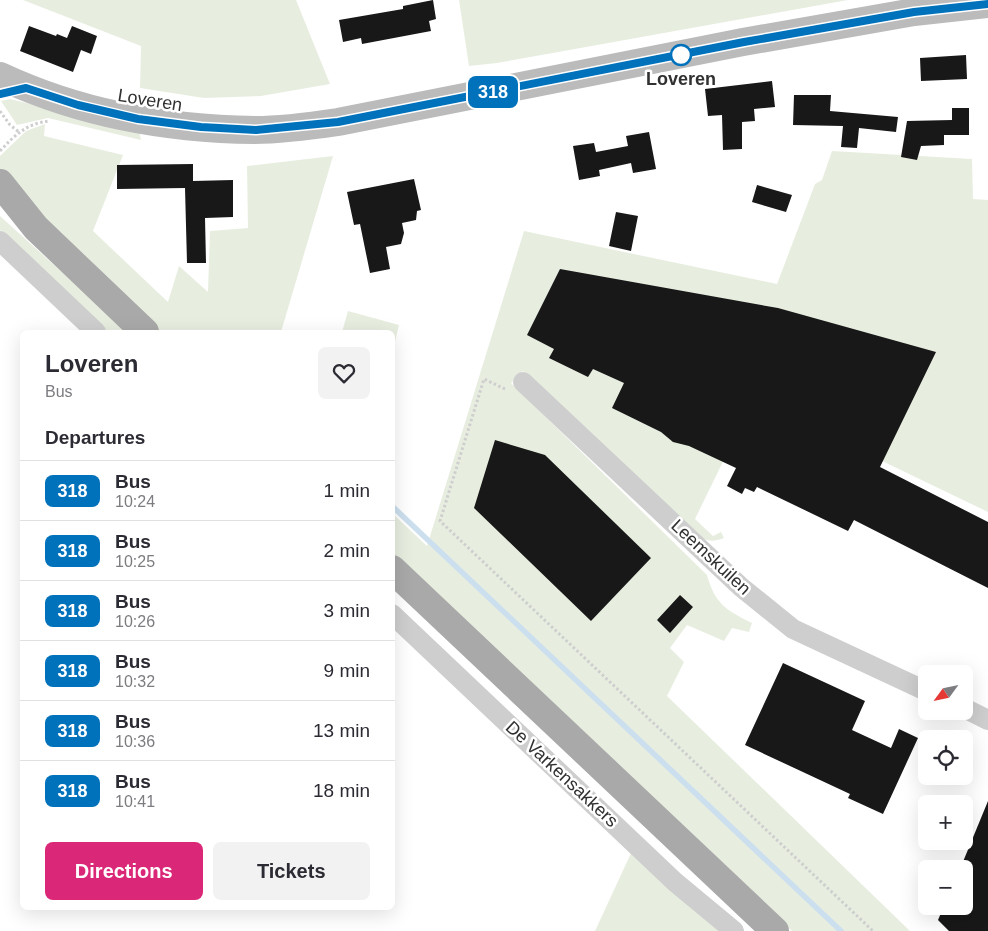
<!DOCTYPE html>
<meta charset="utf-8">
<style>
body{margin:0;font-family:Helvetica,sans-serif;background:#f2f2f3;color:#2b2b33;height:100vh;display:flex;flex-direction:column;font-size:19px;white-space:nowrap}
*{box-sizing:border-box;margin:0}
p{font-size:16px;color:#7c7c81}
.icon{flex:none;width:28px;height:28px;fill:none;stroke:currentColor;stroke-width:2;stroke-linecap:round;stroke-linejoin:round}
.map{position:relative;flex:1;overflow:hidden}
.details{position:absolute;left:20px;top:330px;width:375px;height:580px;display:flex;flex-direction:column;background:#fff;border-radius:8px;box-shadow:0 5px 20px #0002}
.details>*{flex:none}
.badge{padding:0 10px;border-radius:8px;font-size:18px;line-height:32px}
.needle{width:32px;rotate:237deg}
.fabs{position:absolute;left:918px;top:665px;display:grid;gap:10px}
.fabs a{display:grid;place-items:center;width:55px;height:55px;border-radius:8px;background:#fff;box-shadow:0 5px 20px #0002;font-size:25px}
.map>.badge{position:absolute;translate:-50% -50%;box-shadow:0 0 0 2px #fff}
h2{padding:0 25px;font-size:19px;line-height:45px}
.round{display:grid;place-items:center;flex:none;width:52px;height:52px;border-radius:8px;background:#f2f2f3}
.summary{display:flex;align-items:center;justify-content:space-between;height:85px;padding:0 25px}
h1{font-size:24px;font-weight:700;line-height:38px}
.button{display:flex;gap:10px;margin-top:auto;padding:10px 25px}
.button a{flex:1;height:58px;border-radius:8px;background:#db2777;color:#fff;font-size:20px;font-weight:700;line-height:58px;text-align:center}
.button a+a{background:#f2f2f3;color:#2b2b33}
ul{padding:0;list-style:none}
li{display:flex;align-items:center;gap:15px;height:60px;padding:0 25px;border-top:1px solid #e1e1e2}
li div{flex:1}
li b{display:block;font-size:19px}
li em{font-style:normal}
li .badge{min-width:55px;font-weight:700;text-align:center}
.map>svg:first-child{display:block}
.green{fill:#e7eee0}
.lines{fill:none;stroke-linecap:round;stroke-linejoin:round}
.stream{stroke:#ccdfee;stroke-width:5.5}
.building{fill:#181818}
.path{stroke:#cecece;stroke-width:3;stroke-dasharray:2.5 2.5;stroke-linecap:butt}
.street{stroke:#cecece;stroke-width:20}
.secondary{stroke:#bbb;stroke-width:28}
.primary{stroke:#a9a9a9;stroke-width:28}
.line-casing{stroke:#fff;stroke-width:11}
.line{stroke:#0072bc;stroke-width:8}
.stop-dot{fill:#fff;stroke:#0072bc;stroke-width:2.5}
.labels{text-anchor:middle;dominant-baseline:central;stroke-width:5;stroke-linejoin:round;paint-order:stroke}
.stop-label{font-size:18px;font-weight:bold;fill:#313131;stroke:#fff}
.street-label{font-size:18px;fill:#313131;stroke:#fff}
</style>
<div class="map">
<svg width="988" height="931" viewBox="0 0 988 931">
<rect width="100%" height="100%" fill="#fff"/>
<path class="green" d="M23,0h273l34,84 -69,12 -57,2 -64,-10 1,-42z
M459,0h389l-351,63 -28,3z
M10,99l129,31 2,10 -93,-22 -31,7 -16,-24z
M45,124l-1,12 79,19 -30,76 75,71 11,-36 29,26 2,-61 38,-3 -1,-62 86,-10 -52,176h-120l-161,-157v-19l26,-25z
M832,151l140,8 1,40 15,1v312l-108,-52 -86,-144 -99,203 18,17 8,-4 3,6c-11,4 -15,4 -25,-2l-176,-165 -12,12 196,192c8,29 19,35 45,48l-3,9 -17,-4 -8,13 -37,-16 -17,23 14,14 -17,34 243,235h-118l-399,-376 -1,-42 35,33 97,-315 253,53 38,-100 7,-4z
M0,216l128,116h-27l-81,-78 -20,-24z
M348,311l51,14 -6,25 -1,-18h-50z
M632,851l89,80h-126z"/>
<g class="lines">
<path class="stream" d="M392,506l449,425"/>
</g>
<path class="building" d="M433,0l3,19 -7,2 2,10 -69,13 -1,-6 -18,4 -4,-22 64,-11v-3z
M29,26l27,10 1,-2 10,4 5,-12 25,10 -6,18 -10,-4 -8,22 -53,-21z
M966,55l1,24 -46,2 -1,-23z
M772,81l3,26 -21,2 1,12 -13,1v27l-19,1 -1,-35 -14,1 -3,-27z
M794,95h37l-1,16 68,6 -2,15 -37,-4 -2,20 -16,-1 2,-21 -50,-1z
M952,108h17v27h-25v10l-23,1 -4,14 -16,-3 6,-36 45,-1z
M649,132l7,37 -23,4 -2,-10 -32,7 1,6 -21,4 -6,-34 21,-3 2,9 32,-6 -2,-10z
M193,164v17l40,-1v37l-28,1 1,45h-19l-2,-75 -68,1v-24z
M414,179l7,31 -4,1 -1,9 -14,3 2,10 -3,11 -15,3 4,22 -20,4 -10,-49 -6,1 -7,-33z
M757,185l35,10 -6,17 -34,-10z
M616,212l22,4 -7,35 -22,-5z
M560,269l218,39 158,44 -56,115 108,55v66l-134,-68 -6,11 -91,-44 -3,5 -9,-4 -3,6 -15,-8 9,-18 -47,-22 -16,-4 -12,-10 -49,-24 12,-25 -31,-14 -5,8 -39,-19 5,-9 -27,-14z
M495,440l50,15 106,103 -60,63 -117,-113z
M680,595l13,12 -23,26 -13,-13z
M783,663l82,38 -13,29 39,18 8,-19 19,9 -35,76 -35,-16 2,-4 -105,-49z
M988,801v130h-39l-11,-11 6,-14h20v-37h-4z"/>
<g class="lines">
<path class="path" d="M0,111l10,14 9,7
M0,151c15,-16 27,-28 50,-30
M505,389l-21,-10 -44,142 433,410"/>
<path class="street" d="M0,241l96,91
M523,382l218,205 52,42 133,62
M392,614l283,268 59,49
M964,708l24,12"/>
<path class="secondary" d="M0,76c79,37 168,53 255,54 28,0 56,-4 83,-8l405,-80 171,-30 74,-8"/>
<path class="primary" d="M0,183l36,45 109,104
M392,569l383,362"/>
</g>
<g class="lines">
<g class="line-casing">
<path id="line" d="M0,94l26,-6 52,17 60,14 63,8 55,3 82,-8 406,-80 170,-30 74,-8"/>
</g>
<use href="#line" class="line"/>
</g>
<circle class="stop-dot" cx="681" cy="55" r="10"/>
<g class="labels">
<g class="stop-label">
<text x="681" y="79">Loveren</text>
</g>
<g class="street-label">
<text transform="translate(150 100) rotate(9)">Loveren</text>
<text transform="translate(711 557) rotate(43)">Leemskuilen</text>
<text transform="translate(562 774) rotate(43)">De Varkensakkers</text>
</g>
</g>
</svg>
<div class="fabs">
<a><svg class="needle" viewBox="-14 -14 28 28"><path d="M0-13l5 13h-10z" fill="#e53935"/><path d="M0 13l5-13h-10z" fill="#7c7c81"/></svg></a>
<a><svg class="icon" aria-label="locate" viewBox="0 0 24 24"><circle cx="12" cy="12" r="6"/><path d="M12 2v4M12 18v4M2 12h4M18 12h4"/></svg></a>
<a>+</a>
<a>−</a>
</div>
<b class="badge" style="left:493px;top:92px;background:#0072bc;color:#fff">318</b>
<section class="details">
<div class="summary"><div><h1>Loveren</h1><p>Bus</p></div><a class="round"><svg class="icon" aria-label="heart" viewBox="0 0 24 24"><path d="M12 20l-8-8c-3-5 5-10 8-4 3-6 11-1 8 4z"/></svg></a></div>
<h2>Departures</h2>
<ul>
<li><span class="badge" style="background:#0072bc;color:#fff">318</span><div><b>Bus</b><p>10:24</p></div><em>1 min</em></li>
<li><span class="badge" style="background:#0072bc;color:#fff">318</span><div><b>Bus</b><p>10:25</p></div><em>2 min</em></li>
<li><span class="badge" style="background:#0072bc;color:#fff">318</span><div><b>Bus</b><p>10:26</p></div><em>3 min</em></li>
<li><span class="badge" style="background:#0072bc;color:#fff">318</span><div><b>Bus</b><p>10:32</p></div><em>9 min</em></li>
<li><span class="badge" style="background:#0072bc;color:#fff">318</span><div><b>Bus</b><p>10:36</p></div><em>13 min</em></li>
<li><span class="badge" style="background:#0072bc;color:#fff">318</span><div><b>Bus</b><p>10:41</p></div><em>18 min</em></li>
</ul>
<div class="button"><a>Directions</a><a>Tickets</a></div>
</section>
</div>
